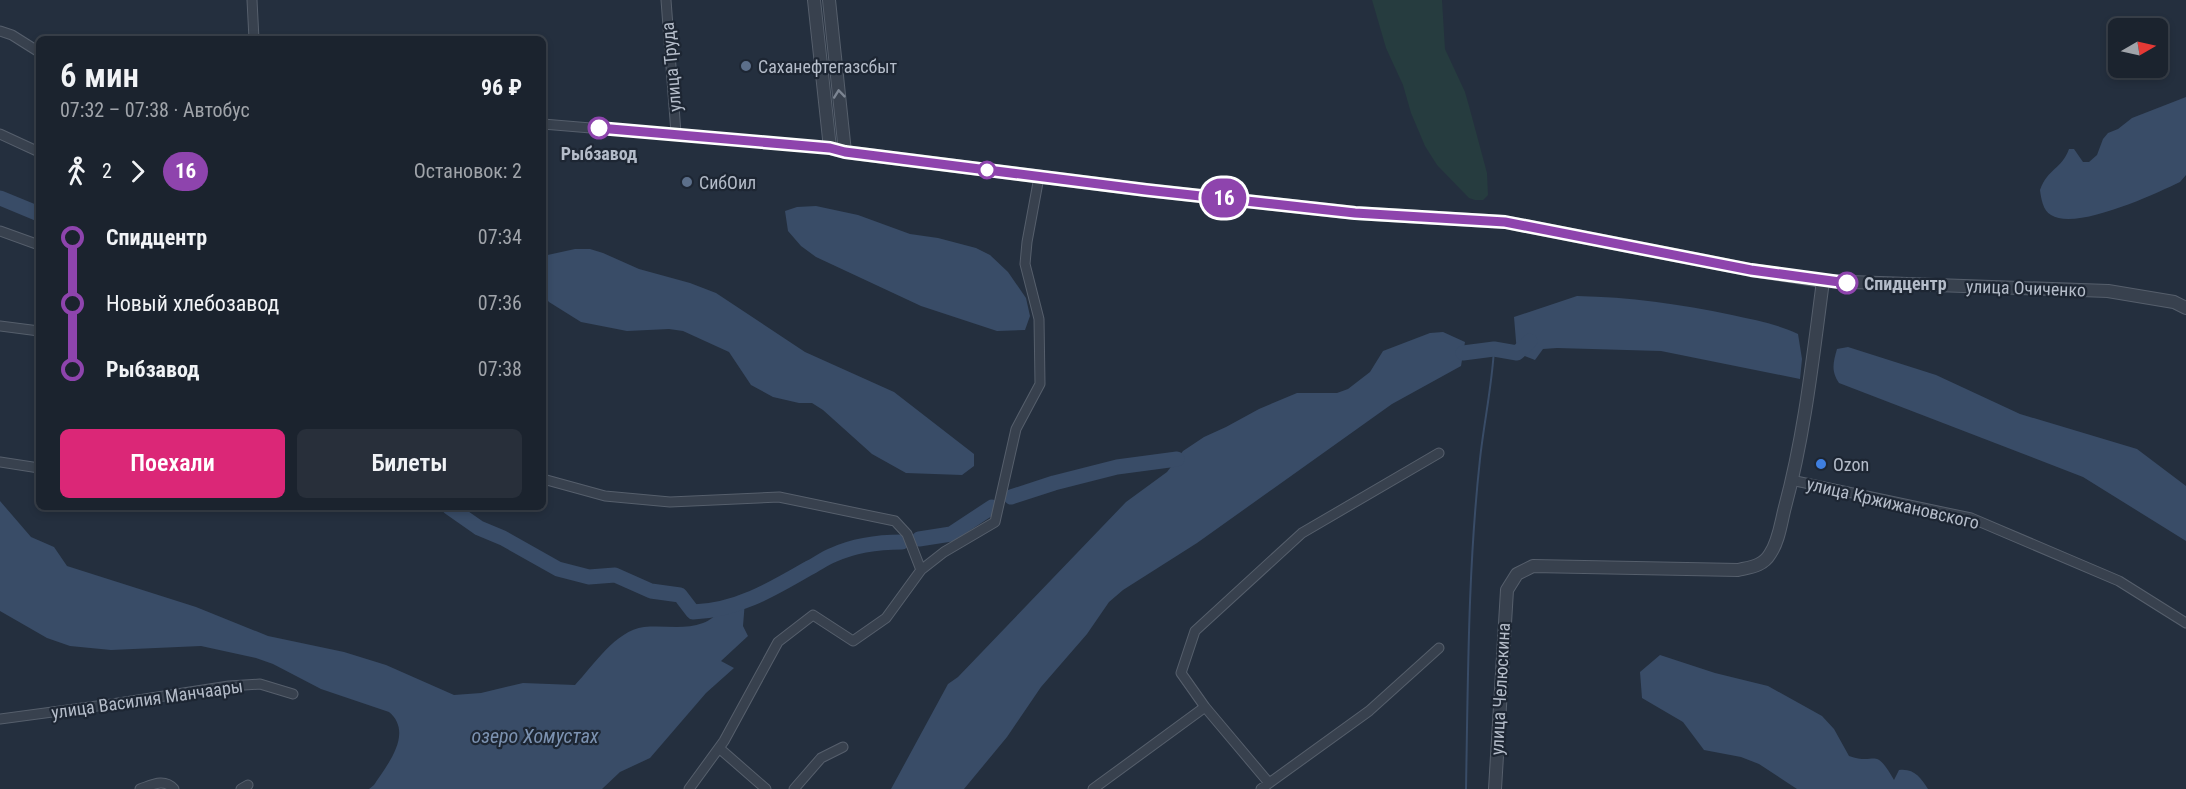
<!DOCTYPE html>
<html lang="ru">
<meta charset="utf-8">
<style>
body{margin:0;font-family:"Roboto Condensed",sans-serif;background:#282f3a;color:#f1f3f6;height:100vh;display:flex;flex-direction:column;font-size:22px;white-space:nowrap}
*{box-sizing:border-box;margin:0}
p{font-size:20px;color:#a0a4aa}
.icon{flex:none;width:33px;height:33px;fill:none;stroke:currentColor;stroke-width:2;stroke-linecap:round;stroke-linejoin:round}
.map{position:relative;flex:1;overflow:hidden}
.drawer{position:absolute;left:36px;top:36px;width:510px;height:474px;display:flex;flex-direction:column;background:#1b232e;border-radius:9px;box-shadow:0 3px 9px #0003,0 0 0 2px #39404a}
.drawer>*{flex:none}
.badge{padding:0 12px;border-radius:20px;font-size:21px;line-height:39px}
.needle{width:39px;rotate:81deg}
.buttons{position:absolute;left:2108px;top:18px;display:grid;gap:12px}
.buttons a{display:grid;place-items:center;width:60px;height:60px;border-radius:9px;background:#1b232e;box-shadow:0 3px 9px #0003,0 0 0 2px #39404a;font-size:30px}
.map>.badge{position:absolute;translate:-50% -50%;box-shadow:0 0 0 3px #fff}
.legs{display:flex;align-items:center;gap:9px;height:66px;padding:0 24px;font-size:20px}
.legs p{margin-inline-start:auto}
.summary{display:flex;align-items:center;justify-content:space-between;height:102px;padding:0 24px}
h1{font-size:33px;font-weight:600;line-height:45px}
.primary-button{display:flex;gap:12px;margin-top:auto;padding:12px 24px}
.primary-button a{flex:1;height:69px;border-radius:9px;background:#db2777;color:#fff;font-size:24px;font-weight:600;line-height:69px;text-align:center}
.primary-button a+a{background:#282f3a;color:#f1f3f6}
ul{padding:0 24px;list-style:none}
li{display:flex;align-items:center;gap:21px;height:66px;font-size:22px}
li i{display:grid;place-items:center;width:9px;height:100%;margin:0 8px;background:currentColor}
li i::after{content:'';width:15px;height:15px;margin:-8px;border:4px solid;border-radius:50%;background:#1b232e}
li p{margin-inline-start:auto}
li:first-child i{background:linear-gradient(#0000 50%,currentColor 0)}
li:last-child i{background:linear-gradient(currentColor 50%,#0000 0)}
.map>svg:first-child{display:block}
.green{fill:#263c3f}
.water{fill:#394c67}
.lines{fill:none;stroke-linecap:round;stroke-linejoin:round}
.stream{stroke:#394c67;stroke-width:2}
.river{stroke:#394c67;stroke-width:15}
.minor-casing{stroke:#565f6c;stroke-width:11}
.tertiary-casing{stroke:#565f6c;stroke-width:14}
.minor{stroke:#38414e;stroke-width:9}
.tertiary{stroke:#38414e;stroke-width:12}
.oneway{stroke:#7c8592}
.line-1-casing{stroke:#fff;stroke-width:14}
.line-1{stroke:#8e44ad;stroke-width:9}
.service-dot{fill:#5c6f8a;stroke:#1d2633;stroke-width:2}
.stop-1-dot{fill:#fff;stroke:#8e44ad;stroke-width:3}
.shop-dot{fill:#3f7fe0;stroke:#1d2633;stroke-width:2}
.labels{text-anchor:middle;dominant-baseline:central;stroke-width:4.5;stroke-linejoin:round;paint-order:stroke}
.poi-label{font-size:18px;fill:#b4bcc9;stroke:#1d2633;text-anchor:start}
.street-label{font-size:18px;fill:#b4bcc9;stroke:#1d2633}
.stop-label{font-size:18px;font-weight:bold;fill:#b4bcc9;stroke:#1d2633}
.water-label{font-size:20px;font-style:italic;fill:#7c92b1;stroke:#1d2633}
</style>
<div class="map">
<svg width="2186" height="789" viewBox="0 0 2186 789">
<rect width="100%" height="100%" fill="#242f3e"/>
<path class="green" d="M1372,0h70l3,49 20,43 4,14 18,67 1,22 -5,5h-8l-6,-2 -32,-33 -12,-19 -14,-33 -8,-28 -17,-37z"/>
<path class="water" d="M2186,97v78l-6,7c-25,12 -104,49 -129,33 -8,-4 -10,-17 -11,-25 8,-22 22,-21 29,-41h5l9,13h6l8,-7 6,-16 5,-6 10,-4 14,-11z
M816,206l42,9 52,19 28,4 38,10 14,7 18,17 18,26 4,18 -5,14 -28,1 -76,-25 -105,-49 -15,-11 -13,-15 -3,-20 12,-4z
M575,249h15l13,4 36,16 51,14 26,10 89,59 89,40 80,62v12l-12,9 -56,-2 -34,-19 -49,-44 -11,-7h-13l-26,-6 -22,-12 -22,-33 -46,-21 -14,-2 -42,2 -46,-9 -32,-20 -6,-7v-39z
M1577,296c52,1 103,8 155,19 23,5 45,9 66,19l4,25 -2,20 -139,-28 -104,-3 -14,1 -8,11 -18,-7 -3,-36z
M1443,332l22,10 -4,24 -69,38 -195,139 -74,47 -14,12 -22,32 -46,53 -34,50 -43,52h-73l57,-105 10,-7 168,-175 41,-30 16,-21 21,-14 22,-10 33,-18 38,-16h40l11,-4 22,-17 13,-21 47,-18z
M1848,347l88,28 84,39 117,35 49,37v55l-103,-64 -244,-94c-8,-12 -6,-20 -2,-34z
M0,501l31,36 23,10 13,19 129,41 72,29 76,16 42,13 68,30 27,-2 42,-10 52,2c19,-20 40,-54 69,-58 21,-2 40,3 59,-4 15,-5 18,-19 28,-22 4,-2 11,0 14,0l-2,25 5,10 -27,25 13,7 -28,25 -56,65 -30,14 -18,17h-233l5,-4c13,-20 40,-52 15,-73l-68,-23 -48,-25 -17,-6 -55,-12 -90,4 -41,-4 -23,-8 -47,-27z
M1660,655l55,18 53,13 54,30 12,13 15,27c28,10 25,-11 45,24l5,-10c15,-2 22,8 29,19h-131l-38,-25 -18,-7 -37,-7 -21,-28 -41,-24 -2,-26z"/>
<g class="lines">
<path class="stream" d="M1466,789c2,-110 2,-221 14,-330 4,-37 12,-73 14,-110"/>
<path class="river" d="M0,198l39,16
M1463,353l31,-4 23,4 13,-12
M1011,497l43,-14 63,-16 60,-8
M449,507l30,21 24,10 55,31 31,8 26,-2 36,16 29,4 13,17c43,-1 80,-23 116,-44 8,-4 16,-10 24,-13 22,-10 46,-13 69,-13
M919,539l32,-5 41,-27"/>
<g class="minor-casing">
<path id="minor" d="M252,0l2,39
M666,0l10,133
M0,31l12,4 27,17
M543,124l287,24
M0,134l39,18
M0,231l39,14
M0,326l39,5
M0,462l39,6
M543,479l62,17 65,6 109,-5 116,24 12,13 14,36
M1791,480l180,38 148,63 67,42
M1205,707l-24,-34 14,-42 107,-98 137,-80
M0,719l112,-15 117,-18 31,-2 33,10
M719,748l47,41
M140,789c12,-4 24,-11 34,0
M241,789l7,-4
M689,789l35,-48 54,-99 35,-27 40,26 33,-23 35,-48 23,-18 51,-30 21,-93 24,-45 -1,-65 -14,-55 2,-22 12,-65
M794,789l27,-31 22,-11
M1093,789l112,-82 64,76
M1261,789l108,-78 70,-63"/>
</g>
<g class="tertiary-casing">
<path id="tertiary" d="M814,0l16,148 15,4 301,38 209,23 150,9 246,48 72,11 285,10 66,11 12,6
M829,0l16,152
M1495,789l12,-199 10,-16 16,-8 205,4c13,-3 25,-4 32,-16 9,-13 11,-32 15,-47 20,-74 28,-151 38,-226"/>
</g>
<use href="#minor" class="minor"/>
<use href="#tertiary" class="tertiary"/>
</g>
<defs><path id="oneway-chevron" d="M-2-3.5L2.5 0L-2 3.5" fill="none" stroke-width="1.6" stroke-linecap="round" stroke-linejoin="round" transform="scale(1.5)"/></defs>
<use class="oneway" href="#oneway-chevron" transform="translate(839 94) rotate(-96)"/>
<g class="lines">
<g class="line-1-casing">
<path id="line-1" d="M599,128l231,20 15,4 301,38 209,23 150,9 246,48 96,13"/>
</g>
<use href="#line-1" class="line-1"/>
</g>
<g class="service-dot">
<circle cx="746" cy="66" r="6"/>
<circle cx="687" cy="182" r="6"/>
</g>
<g class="stop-1-dot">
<circle cx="599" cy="128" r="10"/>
<circle cx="987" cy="170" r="8"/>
<circle cx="1847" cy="283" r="10"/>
</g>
<circle class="shop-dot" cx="1821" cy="464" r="6"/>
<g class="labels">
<g class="poi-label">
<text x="758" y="66">Саханефтегазсбыт</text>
<text x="699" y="182">СибОил</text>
<text x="1833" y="464">Ozon</text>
</g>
<g class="street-label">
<text transform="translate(671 67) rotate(-95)">улица Труда</text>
<text transform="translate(2026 288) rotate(2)">улица Очиченко</text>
<text transform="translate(1893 503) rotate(13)">улица Кржижановского</text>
<text transform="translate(1500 689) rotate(-87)">улица Челюскина</text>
<text transform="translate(147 699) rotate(-8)">улица Василия Манчаары</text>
</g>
<g class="stop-label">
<text x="599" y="153">Рыбзавод</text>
<text x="1864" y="283" text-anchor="start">Спидцентр</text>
</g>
<g class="water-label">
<text x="535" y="736">озеро Хомустах</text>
</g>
</g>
</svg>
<div class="buttons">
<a><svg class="needle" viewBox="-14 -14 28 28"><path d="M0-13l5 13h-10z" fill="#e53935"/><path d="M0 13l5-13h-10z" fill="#a0a4aa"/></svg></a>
</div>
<b class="badge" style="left:1224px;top:198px;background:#8e44ad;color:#fff">16</b>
<section class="drawer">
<div class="summary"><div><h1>6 мин</h1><p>07:32 – 07:38 · Автобус</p></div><b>96 ₽</b></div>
<div class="legs"><svg class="icon" aria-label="walk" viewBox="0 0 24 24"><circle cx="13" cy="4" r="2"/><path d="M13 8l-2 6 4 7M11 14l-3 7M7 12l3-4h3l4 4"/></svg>2<svg class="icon" aria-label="forward" viewBox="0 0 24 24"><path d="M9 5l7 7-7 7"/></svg><b class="badge" style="background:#8e44ad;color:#fff">16</b><p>Остановок: 2</p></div>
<ul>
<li><i style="color:#8e44ad"></i><b>Спидцентр</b><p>07:34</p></li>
<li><i style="color:#8e44ad"></i><span>Новый хлебозавод</span><p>07:36</p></li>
<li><i style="color:#8e44ad"></i><b>Рыбзавод</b><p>07:38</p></li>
</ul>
<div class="primary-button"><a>Поехали</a><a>Билеты</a></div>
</section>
</div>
